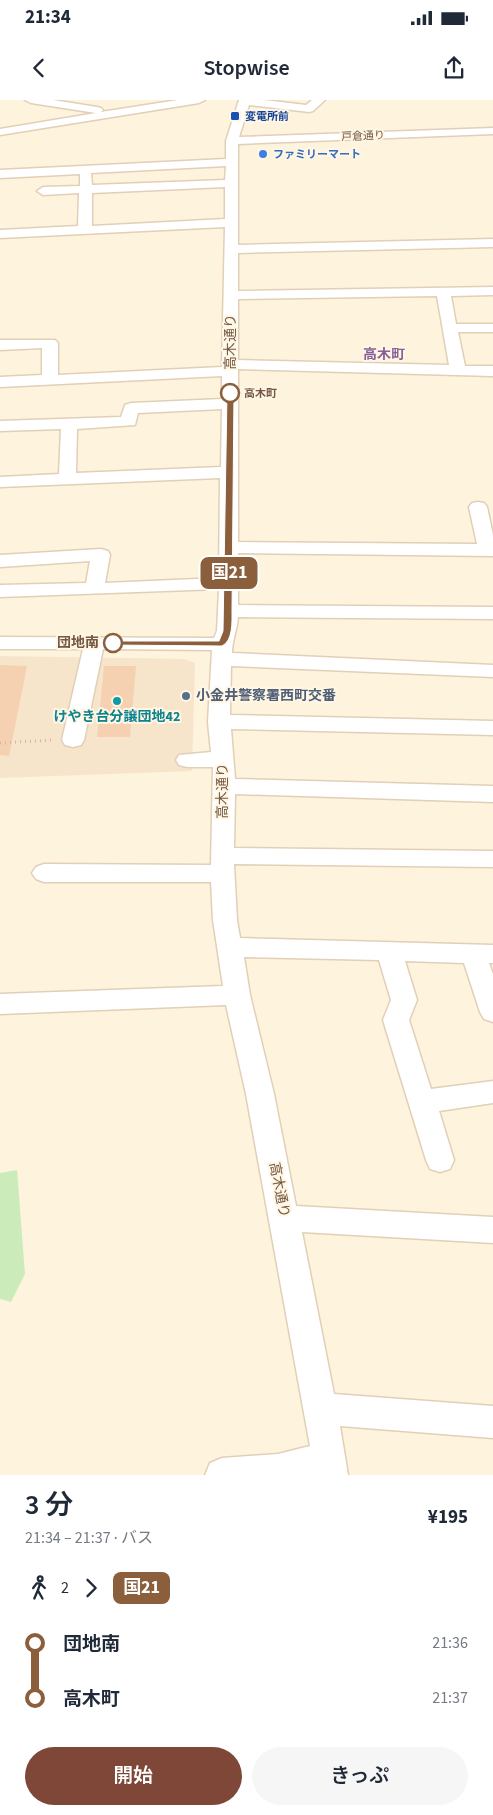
<!DOCTYPE html>
<html lang="ja">
<meta charset="utf-8">
<style>
body{margin:0;font-family:"Source Sans 3","Noto Sans JP",sans-serif;background:#f6f6f7;color:#1f2937;height:100vh;display:flex;flex-direction:column;font-size:19px;white-space:nowrap}
*{box-sizing:border-box;margin:0}
p{font-size:16px;color:#747a83}
.icon{flex:none;width:28px;height:28px;fill:none;stroke:currentColor;stroke-width:2;stroke-linecap:round;stroke-linejoin:round}
.map{position:relative;height:1375px;overflow:hidden}
.panel{display:flex;flex-direction:column;background:#fff;flex:1}
.panel>*{flex:none}
.badge{padding:0 10px;border-radius:8px;font-size:18px;line-height:32px}
.map>.badge{position:absolute;translate:-50% -50%;box-shadow:0 0 0 2px #fff}
.legs{display:flex;align-items:center;gap:8px;height:55px;padding:0 25px;font-size:16px}
.legs p{margin-inline-start:auto}
.headline{display:flex;align-items:center;justify-content:space-between;height:85px;padding:0 25px}
h1{font-size:28px;font-weight:600;line-height:38px}
.button{display:flex;gap:10px;margin-top:auto;padding:10px 25px}
.button a{flex:1;height:58px;border-radius:30px;background:#7e4737;color:#fff;font-size:20px;font-weight:600;line-height:58px;text-align:center}
.button a+a{background:#f6f6f7;color:#1f2937}
ul{padding:0 25px;list-style:none}
li{display:flex;align-items:center;gap:18px;height:55px;font-size:19px}
li i{display:grid;place-items:center;width:8px;height:100%;margin:0 6px;background:currentColor}
li i::after{content:'';width:12px;height:12px;margin:-6px;border:4px solid;border-radius:50%;background:#fff}
li p{margin-inline-start:auto}
li:first-child i{background:linear-gradient(#0000 50%,currentColor 0)}
li:last-child i{background:linear-gradient(currentColor 50%,#0000 0)}
.status{display:flex;justify-content:space-between;align-items:center;height:35px;padding:0 25px;background:#fff;direction:ltr}
.status svg{height:14px;fill:currentColor}
header{display:flex;justify-content:space-between;align-items:center;height:65px;padding:0 25px;background:#fff;font-size:22px;font-weight:600}
.map>svg:first-child{display:block}
.residential{fill:#f6e5ca}
.green{fill:#cbecba}
.building{fill:#f5d1b2}
.lines{fill:none;stroke-linecap:round;stroke-linejoin:round}
.minor-casing{stroke:#e2cfb8;stroke-width:3}
.path{stroke:#dab496;stroke-width:3;stroke-dasharray:1 4;stroke-linecap:butt}
.minor{fill:#fff;fill-rule:evenodd}
.line-1{fill:#8b5e3c;stroke:#fff}
.transit-dot{fill:#1a4fb4;stroke:#fff6e4;stroke-width:2}
.shop-dot{fill:#3f7fe0;stroke:#fff6e4;stroke-width:2}
.stop-1-dot{fill:#fff;stroke:#8b5e3c;stroke-width:2.5}
.service-dot{fill:#5c6f8a;stroke:#fff6e4;stroke-width:2}
.culture-dot{fill:#0f9aa8;stroke:#fff6e4;stroke-width:2}
.labels{text-anchor:middle;dominant-baseline:central;stroke-width:4;stroke-linejoin:round;paint-order:stroke}
.far-transit-label{font-size:11px;font-weight:bold;fill:#164399;stroke:#fff6e4;text-anchor:start}
.far-street-label{font-size:11px;fill:#745844;stroke:#fff6e4}
.far-shop-label{font-size:11px;font-weight:bold;fill:#366cbe;stroke:#fff6e4;text-anchor:start}
.far-stop-label{font-size:11px;font-weight:bold;fill:#745844;stroke:#fff6e4;text-anchor:start}
.street-label{font-size:14px;fill:#745844;stroke:#fff6e4}
.far-quarter-label{font-size:14px;font-weight:bold;fill:#895e99;stroke:#fff6e4}
.stop-label{font-size:14px;font-weight:bold;fill:#745844;stroke:#fff6e4;text-anchor:end}
.service-label{font-size:14px;font-weight:bold;fill:#4e5e75;stroke:#fff6e4;text-anchor:start}
.culture-label{font-size:14px;font-weight:bold;fill:#0d838f;stroke:#fff6e4}
</style>
<div class="status"><b>21:34</b><svg viewBox="0 0 49 12"><path d="M0 12V9h3v3zM5 12V6h3v6zM10 12V3h3v9zM15 12V0h3v12zM26 1h20v11H26zM47 4h2v5h-2z"/></svg></div>
<header><svg class="icon" aria-label="back" viewBox="0 0 24 24"><path d="M15 5l-7 7 7 7"/></svg>Stopwise<svg class="icon" aria-label="share" viewBox="0 0 24 24"><path d="M12 15V3M7 8l5-5 5 5M5 13v7h14v-7"/></svg></header>
<div class="map">
<svg width="493" height="1375" viewBox="0 0 493 1375">
<rect width="100%" height="100%" fill="#fef3dc"/>
<path class="residential" d="M0,556l184,3 11,4 -3,108 -192,7z"/>
<path class="green" d="M17,1070l8,104 -14,28 -11,-3v-126z"/>
<path class="building" d="M0,565l27,1 -18,90 -9,-1z
M104,566h32l-6,71h-33z"/>
<g class="lines">
<g class="minor-casing">
<path id="minor" d="M25,0h28l44,7 4,1 2,2 -2,2 77,-12h27l-6,3 -199,32v-6l96,-16 -65,-10z
M239,0h25l42,5 6,-5h13l-12,11 -4,1 -60,-7 -10,32 254,-9v6l-255,10v101l255,-6v8l-255,6v38l255,-4v8l-42,1 5,28h37v8h-35l7,34h28v10l-255,-7v173l239,2 -8,-37 3,-4 6,-1 6,1 3,4 6,28v21l-255,-3v52l255,2v12l-255,-2c-1,13 -6,24 -6,36l261,12v12l-262,-11 -1,49 263,6v14l-262,-6 4,50 258,7v16l-258,-8 -1,54 259,3v16l-259,-3 3,56 3,18 253,7v18h-4l4,11v48l-9,-3 -4,-7 -16,-49 -59,-2 12,39 -8,20 22,69 62,-8v22l-54,8 15,49 -4,9 -10,3 -10,-3 -4,-9 -43,-140 8,-20 -12,-40 -135,-3 6,38 24,99 22,112 197,11v26l-191,-11 32,162 159,12v32l-153,-12 8,49h-143l5,-12 12,-5 56,-4 32,-8 -64,-352 -20,-89 -226,9v-20l223,-8 -10,-66 -2,-38h-167l-8,-3 -4,-6 4,-6 8,-3 167,1 2,-98h-26l-8,-2 -3,-5 3,-5 32,-3 -3,-30 4,-72 -109,-1 -19,91 -3,5 -8,2 -8,-2 -3,-5 21,-91h-83v-12l214,1 3,-7 2,-42 -219,8v-12l86,-2 4,-22 -90,6v-12l101,-6 7,2 2,4 -5,28 114,-5 1,-100 -220,9v-10l59,-3 2,-45 -61,2v-10l121,-4 4,-12 6,-2 91,-4v-23l-222,11v-10l42,-2v-27l-42,2v-10h55l3,3v32l164,-8 3,-140 -225,11v-8l78,-4 1,-33 -36,2 -6,-4 6,-4 37,-1v-12l-80,4v-8l226,-11v-18zM226,66l-1,14 -133,5 -1,-12zM225,87v32l-133,7v-33zM437,196l12,69 -211,-5v-61zM222,309l-1,58 -145,6 1,-44 58,-4 3,-12z"/>
</g>
<path class="path" d="M0,643l53,-3"/>
<use href="#minor" class="minor"/>
</g>
<path class="line-1" d="M230,291l4,2 -2,218c0,11 1,30 -10,35l-112,-1v-4h109l4,-10 4,-238z"/>
<rect class="transit-dot" x="230" y="11" width="10" height="10" rx="2.5"/>
<circle class="shop-dot" cx="263" cy="54" r="5"/>
<g class="stop-1-dot">
<circle cx="230" cy="293" r="9"/>
<circle cx="113" cy="543" r="9"/>
</g>
<circle class="service-dot" cx="186" cy="596" r="5"/>
<circle class="culture-dot" cx="117" cy="601" r="5"/>
<g class="labels">
<g class="far-transit-label">
<text x="245" y="16">変電所前</text>
</g>
<g class="far-street-label">
<text transform="translate(363 36) rotate(-2)">戸倉通り</text>
</g>
<g class="far-shop-label">
<text x="273" y="54">ファミリーマート</text>
</g>
<g class="far-stop-label">
<text x="244" y="293">高木町</text>
</g>
<g class="street-label">
<text transform="translate(231 242) rotate(-90)">高木通り</text>
<text transform="translate(223 691) rotate(-90)">高木通り</text>
<text transform="translate(279 1090) rotate(79)">高木通り</text>
</g>
<g class="far-quarter-label">
<text x="384" y="255">高木町</text>
</g>
<g class="stop-label">
<text x="99" y="543">団地南</text>
</g>
<g class="service-label">
<text x="196" y="596">小金井警察署西町交番</text>
</g>
<g class="culture-label">
<text x="117" y="617">けやき台分譲団地42</text>
</g>
</g>
</svg>
<b class="badge" style="left:229px;top:473px;background:#8b5e3c;color:#fff">国21</b>
</div>
<section class="panel">
<div class="headline"><div><h1>3 分</h1><p>21:34 – 21:37 · バス</p></div><b>¥195</b></div>
<div class="legs"><svg class="icon" aria-label="walk" viewBox="0 0 24 24"><circle cx="13" cy="4" r="2"/><path d="M13 8l-2 6 4 7M11 14l-3 7M7 12l3-4h3l4 4"/></svg>2<svg class="icon" aria-label="forward" viewBox="0 0 24 24"><path d="M9 5l7 7-7 7"/></svg><b class="badge" style="background:#8b5e3c;color:#fff">国21</b></div>
<ul>
<li><i style="color:#8b5e3c"></i><b>団地南</b><p>21:36</p></li>
<li><i style="color:#8b5e3c"></i><b>高木町</b><p>21:37</p></li>
</ul>
<div class="button"><a>開始</a><a>きっぷ</a></div>
</section>
